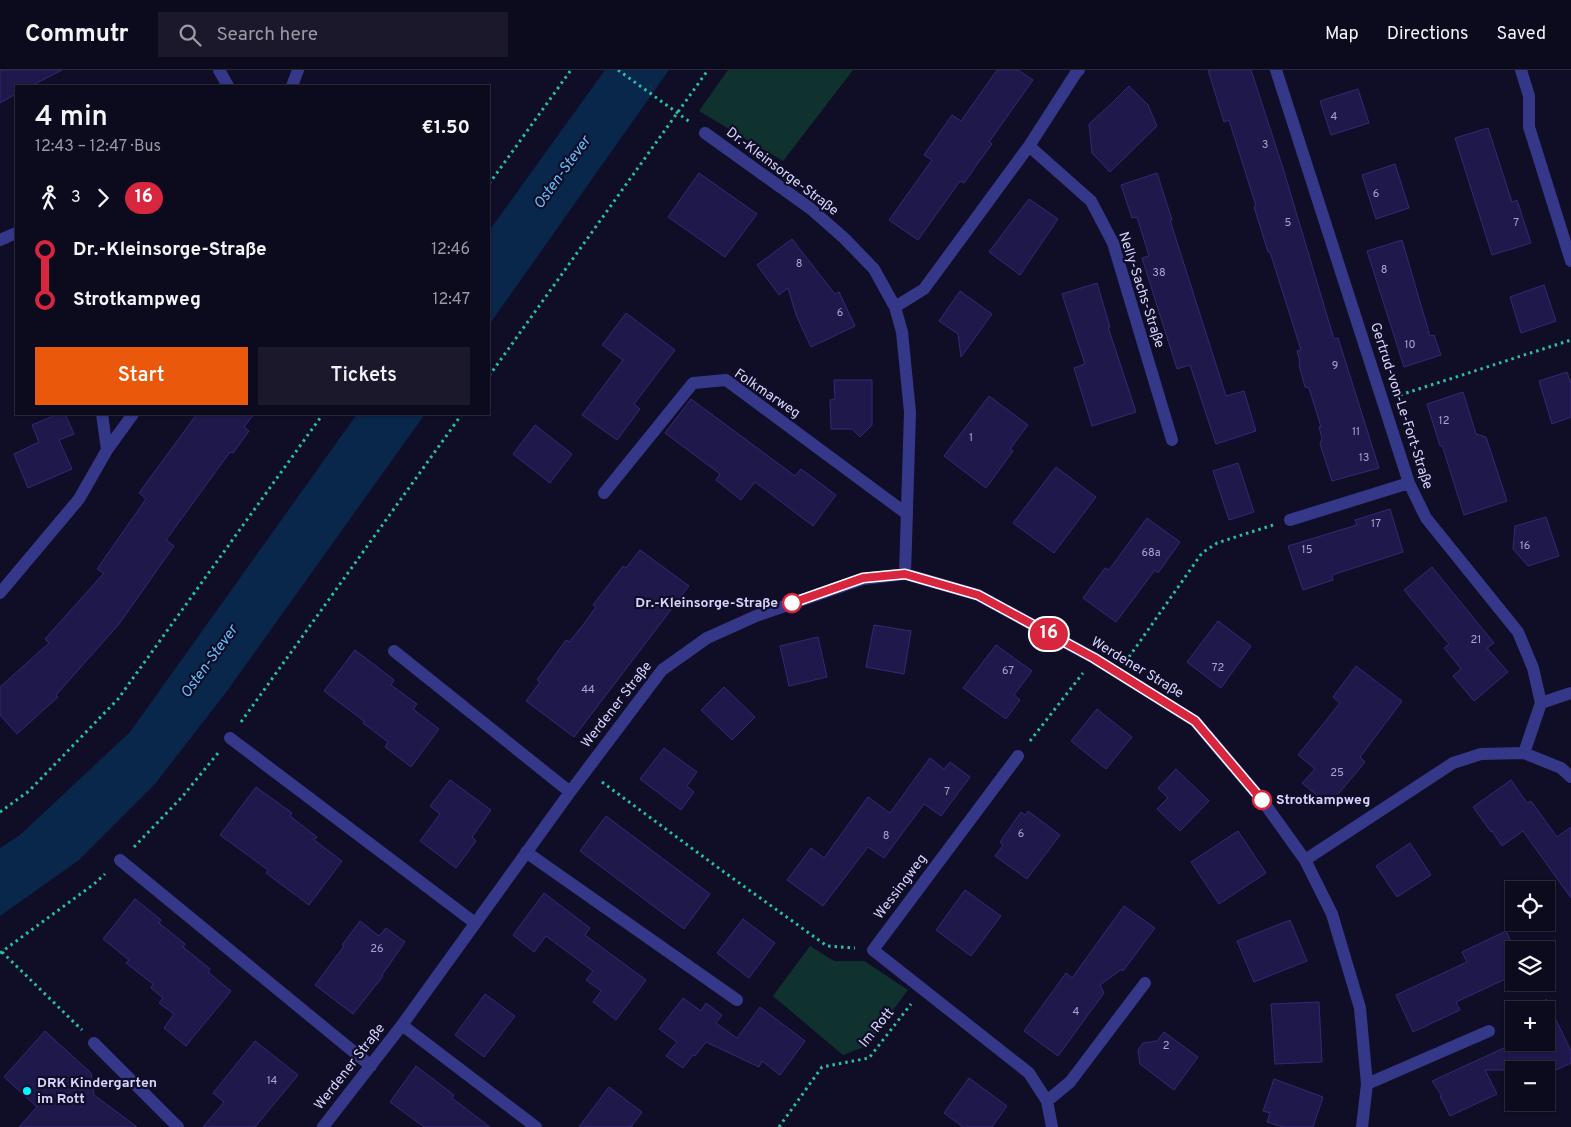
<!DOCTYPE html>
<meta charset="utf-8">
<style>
body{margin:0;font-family:Overpass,sans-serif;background:#1a182a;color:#f1f3f6;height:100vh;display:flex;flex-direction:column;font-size:19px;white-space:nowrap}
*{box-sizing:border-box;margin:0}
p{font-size:16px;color:#9a9aa4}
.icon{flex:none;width:28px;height:28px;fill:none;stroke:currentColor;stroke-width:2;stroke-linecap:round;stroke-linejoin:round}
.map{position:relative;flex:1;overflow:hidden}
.side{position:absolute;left:15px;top:15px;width:475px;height:330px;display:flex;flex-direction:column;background:#0c0a1d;border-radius:0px;box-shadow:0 1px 4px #0004,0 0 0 1px #2c2b3b}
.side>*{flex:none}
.badge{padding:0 10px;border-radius:16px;font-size:18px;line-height:32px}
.fabs{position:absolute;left:1505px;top:811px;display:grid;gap:10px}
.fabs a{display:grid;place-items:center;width:50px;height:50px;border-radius:0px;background:#0c0a1d;box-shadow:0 1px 4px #0004,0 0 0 1px #2c2b3b;font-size:25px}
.map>.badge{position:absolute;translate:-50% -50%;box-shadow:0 0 0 2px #fff}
.legs{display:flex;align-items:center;gap:8px;height:55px;padding:0 20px;font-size:16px}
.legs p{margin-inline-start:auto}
.head{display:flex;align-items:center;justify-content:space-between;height:85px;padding:0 20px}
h1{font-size:28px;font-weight:600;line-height:38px}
.button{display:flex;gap:10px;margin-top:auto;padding:10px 20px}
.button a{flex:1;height:58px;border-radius:0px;background:#ea580c;color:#fff;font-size:20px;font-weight:600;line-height:58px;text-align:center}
.button a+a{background:#1a182a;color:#f1f3f6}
ul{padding:0 20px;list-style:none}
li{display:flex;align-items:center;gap:18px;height:50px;font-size:19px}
li i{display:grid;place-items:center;width:8px;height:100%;margin:0 6px;background:currentColor}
li i::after{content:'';width:12px;height:12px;margin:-6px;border:4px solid;border-radius:50%;background:#0c0a1d}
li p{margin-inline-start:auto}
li:first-child i{background:linear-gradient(#0000 50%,currentColor 0)}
li:last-child i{background:linear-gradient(currentColor 50%,#0000 0)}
header{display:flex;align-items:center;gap:30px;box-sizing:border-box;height:70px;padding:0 25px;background:#0c0a1d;border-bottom:1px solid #2c2b3b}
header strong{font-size:24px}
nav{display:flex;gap:28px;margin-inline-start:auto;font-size:18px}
.search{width:350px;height:45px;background:#1a182a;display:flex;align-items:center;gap:12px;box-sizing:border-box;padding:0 18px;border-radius:0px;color:#9a9aa4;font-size:19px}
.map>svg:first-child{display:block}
.green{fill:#10322e}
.water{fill:#09264b}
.building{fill:#1f184a;stroke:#332977}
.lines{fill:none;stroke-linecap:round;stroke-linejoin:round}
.path{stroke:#27c0ac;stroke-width:3;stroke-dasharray:2.5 4;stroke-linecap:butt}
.minor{stroke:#353889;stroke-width:12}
.line-1-casing{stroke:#fff;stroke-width:11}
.line-1{stroke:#d7263d;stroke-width:8}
.stop-1-dot{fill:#fff;stroke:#d7263d;stroke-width:2.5}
.poi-dot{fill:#00f7ff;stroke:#100e27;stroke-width:2}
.labels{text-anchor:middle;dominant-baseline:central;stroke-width:4.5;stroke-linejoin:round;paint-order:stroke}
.number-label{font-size:11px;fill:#a8a5d2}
.street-label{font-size:14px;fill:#d6d4ff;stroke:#100e27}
.stop-label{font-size:14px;font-weight:bold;fill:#d6d4ff;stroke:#100e27;text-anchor:end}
.poi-label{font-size:14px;font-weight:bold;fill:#d6d4ff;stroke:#100e27;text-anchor:start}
.water-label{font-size:15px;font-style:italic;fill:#62c1ff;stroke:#100e27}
</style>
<header>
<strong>Commutr</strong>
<div class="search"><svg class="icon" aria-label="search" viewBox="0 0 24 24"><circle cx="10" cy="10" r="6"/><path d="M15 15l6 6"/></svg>Search here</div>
<nav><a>Map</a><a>Directions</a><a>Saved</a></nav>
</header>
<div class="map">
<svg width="1571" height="1057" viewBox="0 0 1571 1057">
<rect width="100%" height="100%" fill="#100e27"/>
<path class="green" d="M728,0h125l-70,91 -84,-50z
M810,876l24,15h30l44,29 -42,56 -23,9 -70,-59z"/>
<path class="water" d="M605,0h64l-180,255v-94z
M357,344h68l-198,277 -72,93 -76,76 -79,56v-68l20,-13 110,-103z"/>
<path class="building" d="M0,0h62l-31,16h-15v8l-16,9z
M997,0h21l15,10 -44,62 3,2 -14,19 -14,20 -4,-2 -42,59 -29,-20 43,-60 -8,-5 28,-40 9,6z
M1208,0h43l31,95 52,174 4,-1 41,130 -47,13 -12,-37 2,-6 -3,-11h2l-12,-39 -4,-1 -6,-22 1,-3 -3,-11 4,-1 -31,-98h-2l-14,-45 2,-1 -27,-86 -5,2z
M1129,16l19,19 9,21 -47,46 -18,-19 -3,-29 24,-22z
M1358,19l11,34 -38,12 -11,-34z
M1488,58l24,74 5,-2 14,43 -39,12 -37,-117z
M1395,94l14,44 -33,11 -14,-44z
M699,103l58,41 -32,43 -57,-40z
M1157,103l15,47h-2l56,176 18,-5 12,40 -40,13 -26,-79 -13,4 -35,-111 7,-2 -12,-39 -5,1 -11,-33z
M1029,129l29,20 -38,56 -31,-23z
M792,169l43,55 4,-2 16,34 -44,21 -15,-32 -8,-27 -9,7 -22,-30z
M1402,170l28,96 4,-1 7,20 -37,12 -37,-116z
M1097,213l13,44h-2l28,85 -44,14 -18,-58 11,-4 -23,-70z
M1544,215l12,36 -35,12 -11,-36z
M960,221l32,23 -31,43 -3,-23 -19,-13z
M626,243l49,37 -41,54 6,5 -23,31 -35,-25 41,-55 -21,-15z
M1567,302l4,12v33l-19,7 -13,-43z
M834,310h38v45l-12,12 -8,-8h-21l-1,-29 5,-1z
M1463,322l13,42 10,3 21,64 -43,14 -22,-70 -2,1 -13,-42z
M989,326l39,29 -18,24 3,2 -27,37 -42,-32z
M691,329l104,77 6,-7 35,26 -23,31 -58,-44 -14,18 -25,-20 4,-6 -55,-41z
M58,344h7l9,20 -15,6 13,29 -44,19 -14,-34 25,-12 -7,-17z
M197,344h57l-10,13 5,4 -16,22 -3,-1 -64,88 8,6 -55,78 -63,71 2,2 -41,37 -17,-19v-28l49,-44 -4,-4 59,-66 -7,-4 49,-70 -7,-6z
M535,355l37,29 -22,29 -37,-29z
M1238,393l16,49 -25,8 -16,-49z
M1056,397l40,30 -42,56 -41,-30z
M1390,439l13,43 -71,23 1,5 -30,10 -15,-44 69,-21 -2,-5z
M1546,447l13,39 -31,10 -15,-17 2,-23z
M1147,448l33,24 -22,31 -3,-3 -39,52 -33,-24 22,-30 4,2z
M640,480l49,36 -115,151 -48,-36 14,-19 -3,-2 29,-40 3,2 14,-17 13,-18 -3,-2 30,-39 3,2z
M1432,497l62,76 -7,5 21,24 -34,29 -21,-25 8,-7 -17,-21 5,-4 -45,-54z
M1218,551l33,25 -30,42 -34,-26z
M874,555l37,6 -7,43 -38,-7z
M818,567l9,40 -38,9 -9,-40z
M996,575l36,26 -18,24 6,5 -14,19 -43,-31z
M355,580l39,30 -3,5 26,19 -4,5 26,20 -28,38 -26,-20 3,-5 -25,-19 1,-2 -40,-30z
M1356,596l46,35 -42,56 5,5 -36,43 -27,-22 13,-14 -17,-14 42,-52 -7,-6z
M724,617l31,30 -23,23 -31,-30z
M1097,639l35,28 -26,32 -35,-28z
M664,678l33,24 -10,14 7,6 -13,18 -41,-31z
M930,688l14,11 6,-7 20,15 -29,39 -17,-12 -40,54 -16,-11 -45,59 -36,-26 24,-32 13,10 44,-61 22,16z
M1176,699l33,32 -29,30 -23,-22 11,-11 -10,-10z
M450,710l41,30 -19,27 4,4 -20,27 -36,-27 20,-27 -10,-8z
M1511,710l16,23 4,-2 26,36 14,-10v71l-48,-67 -21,15 -10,-15 -1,1 -18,-25z
M256,717l36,26 -2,3 27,21 -3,3 28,21 -33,44 -43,-32 2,-3 -48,-35z
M1028,741l32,24 -33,44 -32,-23 8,-11 -3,-3 21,-30 4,3z
M606,746l104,78 -26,35 -104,-78z
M1238,761l28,42 -47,31 -28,-42z
M1410,773l21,32 -34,22 -21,-31z
M965,820l36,26 -30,40 -35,-26z
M544,823l46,35 -5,7 61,45 -30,40 -23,-18 8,-11 -15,-11 7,-9 -47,-35 -12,16 -21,-17z
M135,829l26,21 -2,3 26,21 -2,3 27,22 -2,3 23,19 -45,55 -22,-18 10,-14 -15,-11 4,-5 -12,-10 2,-4 -27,-21 3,-3 -26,-21z
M1124,836l31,22 -32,43 -1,-2 -22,16 4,8 -46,63 -34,-25 42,-58 6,5z
M743,849l32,24 -26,35 -32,-25z
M1290,850l17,41 -53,21 -17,-41z
M360,851l19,15 7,-8 19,14 -23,33 1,1 -30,38 -38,-29 29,-39 -2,-1z
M1506,861l8,17v27l-58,27 4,8 -47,22 -17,-37 71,-33 -5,-10z
M485,924l30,22 -31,41 -29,-22z
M683,928l18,13 5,-8 16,12 -6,8 21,15 23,-31 45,34 -25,34 -18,-14 -3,6 -53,-25 -11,14 -2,-1 -10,13 -17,-12 11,-14 -18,-13z
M1546,929l25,52v12l-15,7h-71l12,24 -47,22 -10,-20h2l-10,-15 85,-39h29z
M1319,932l3,60 -47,2 -4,-60z
M45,961l46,42 3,22 43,32h-118l18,-20 -33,-30z
M1164,962l34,25 -24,33 -34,-26 -2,-14 5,-7 14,-2z
M255,971l43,34 -43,52h-52l21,-25 -11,-9z
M416,996l38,29 -2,3 38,29h-66l-34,-25z
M969,1008l38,28 -15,21h-29l-19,-14z
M1274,1009l49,18 -10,30h-30l-16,-5 3,-9 -7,-2z
M609,1017l33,25 -11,15h-52z"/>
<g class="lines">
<path class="path" d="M618,0l72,52
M489,114l82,-114
M489,306l219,-306
M1400,325l171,-55
M1129,587l73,-104 15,-10 56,-18
M241,652l221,-308
M1030,671l53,-68
M602,712l122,90 103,74 28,2
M0,742l29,-21 89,-92 205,-285
M134,777l48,-50 36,-44
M2,882l80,78
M0,883l94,-69 11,-10
M779,1057l43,-60 47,-9 42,-54"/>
<path class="minor" d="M219,0l9,16
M1276,0l133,413 17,35 92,114 15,36 8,35 -17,50
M1521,0l8,26v31l42,134
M292,16l6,-16
M705,63l106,76 33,29 30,31 21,38 7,25 8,80 -5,162
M1029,76l62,55 22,42 59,197
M0,170l16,-7
M895,237l29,-18 105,-143 47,-73 3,-3
M102,344l5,36
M604,423l89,-110 33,-3 181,134
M1290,450l119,-37
M0,523l79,-94 28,-49 26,-36
M394,581l176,141
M1541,633l30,-10
M230,668l245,185
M1018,686l-145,194 156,123 18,28 5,26
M526,782l211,148
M120,790l251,206
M1305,790l148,-97 28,-9 43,-1 37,15 10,9
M402,955l134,102
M94,973l84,84
M1367,1014l122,-53
M1047,1031l23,-19 75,-99
M323,1057l79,-102 168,-233 92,-122 45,-32 49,-22 107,-37 42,-5 73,21 116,63 101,63 67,79 43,60 27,54 28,94 7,76 -5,43"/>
</g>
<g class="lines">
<g class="line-1-casing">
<path id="line-1" d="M792,533l71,-25 42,-4 73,21 116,63 101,63 67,79"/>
</g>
<use href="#line-1" class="line-1"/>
</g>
<g class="stop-1-dot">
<circle cx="792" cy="533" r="9"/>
<circle cx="1262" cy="730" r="9"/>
</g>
<circle class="poi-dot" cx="27" cy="1021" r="5"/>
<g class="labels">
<g class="number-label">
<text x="1334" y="47">4</text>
<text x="1265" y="75">3</text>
<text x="1376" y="124">6</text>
<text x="1288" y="153">5</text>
<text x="1516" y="153">7</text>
<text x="799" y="194">8</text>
<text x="1384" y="200">8</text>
<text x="1159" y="203">38</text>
<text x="840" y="243">6</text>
<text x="1410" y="275">10</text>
<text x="1335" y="296">9</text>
<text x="1444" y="351">12</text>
<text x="1356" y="362">11</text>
<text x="971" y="368">1</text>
<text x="1364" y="388">13</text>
<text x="1376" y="454">17</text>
<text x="1525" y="476">16</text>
<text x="1307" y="480">15</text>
<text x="1151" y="483">68a</text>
<text x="1476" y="570">21</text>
<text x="1218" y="598">72</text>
<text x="1008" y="601">67</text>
<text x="588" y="620">44</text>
<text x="1337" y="703">25</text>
<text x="947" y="722">7</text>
<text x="1021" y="764">6</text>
<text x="886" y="766">8</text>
<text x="377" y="879">26</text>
<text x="1076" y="942">4</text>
<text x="1166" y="976">2</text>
<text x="272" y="1011">14</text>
</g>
<g class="street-label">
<text transform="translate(782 102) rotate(37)">Dr.-Kleinsorge-Straße</text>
<text transform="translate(1141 220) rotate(72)">Nelly-Sachs-Straße</text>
<text transform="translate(767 324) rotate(34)">Folkmarweg</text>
<text transform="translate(1401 336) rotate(72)">Gertrud-von-Le-Fort-Straße</text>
<text transform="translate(1137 598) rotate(31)">Werdener Straße</text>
<text transform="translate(617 635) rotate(-52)">Werdener Straße</text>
<text transform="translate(901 817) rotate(-53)">Wessingweg</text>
<text transform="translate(877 958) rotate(-51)">Im Rott</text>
<text transform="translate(350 997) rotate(-52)">Werdener Straße</text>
</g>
<g class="stop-label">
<text x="778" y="533">Dr.-Kleinsorge-Straße</text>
<text x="1276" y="730" text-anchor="start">Strotkampweg</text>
</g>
<g class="poi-label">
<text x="37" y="1013">DRK Kindergarten<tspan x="37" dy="16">im Rott</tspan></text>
</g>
<g class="water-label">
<text transform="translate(563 103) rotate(-54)">Osten-Stever</text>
<text transform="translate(210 592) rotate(-54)">Osten-Stever</text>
</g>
</g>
</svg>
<div class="fabs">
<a><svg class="icon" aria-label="locate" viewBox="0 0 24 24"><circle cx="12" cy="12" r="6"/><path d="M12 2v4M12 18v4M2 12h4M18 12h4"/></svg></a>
<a><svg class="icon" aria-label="layers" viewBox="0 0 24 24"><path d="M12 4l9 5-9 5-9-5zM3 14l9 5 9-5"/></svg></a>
<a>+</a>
<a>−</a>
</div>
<b class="badge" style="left:1049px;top:564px;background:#d7263d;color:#fff">16</b>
<section class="side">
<div class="head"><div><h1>4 min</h1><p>12:43 – 12:47 · Bus</p></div><b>€1.50</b></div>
<div class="legs"><svg class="icon" aria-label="walk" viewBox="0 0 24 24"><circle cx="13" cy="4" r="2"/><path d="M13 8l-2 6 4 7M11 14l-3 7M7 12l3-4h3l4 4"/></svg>3<svg class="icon" aria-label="forward" viewBox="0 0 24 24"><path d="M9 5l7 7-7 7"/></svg><b class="badge" style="background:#d7263d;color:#fff">16</b></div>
<ul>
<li><i style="color:#d7263d"></i><b>Dr.-Kleinsorge-Straße</b><p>12:46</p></li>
<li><i style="color:#d7263d"></i><b>Strotkampweg</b><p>12:47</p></li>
</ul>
<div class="button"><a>Start</a><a>Tickets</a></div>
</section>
</div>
